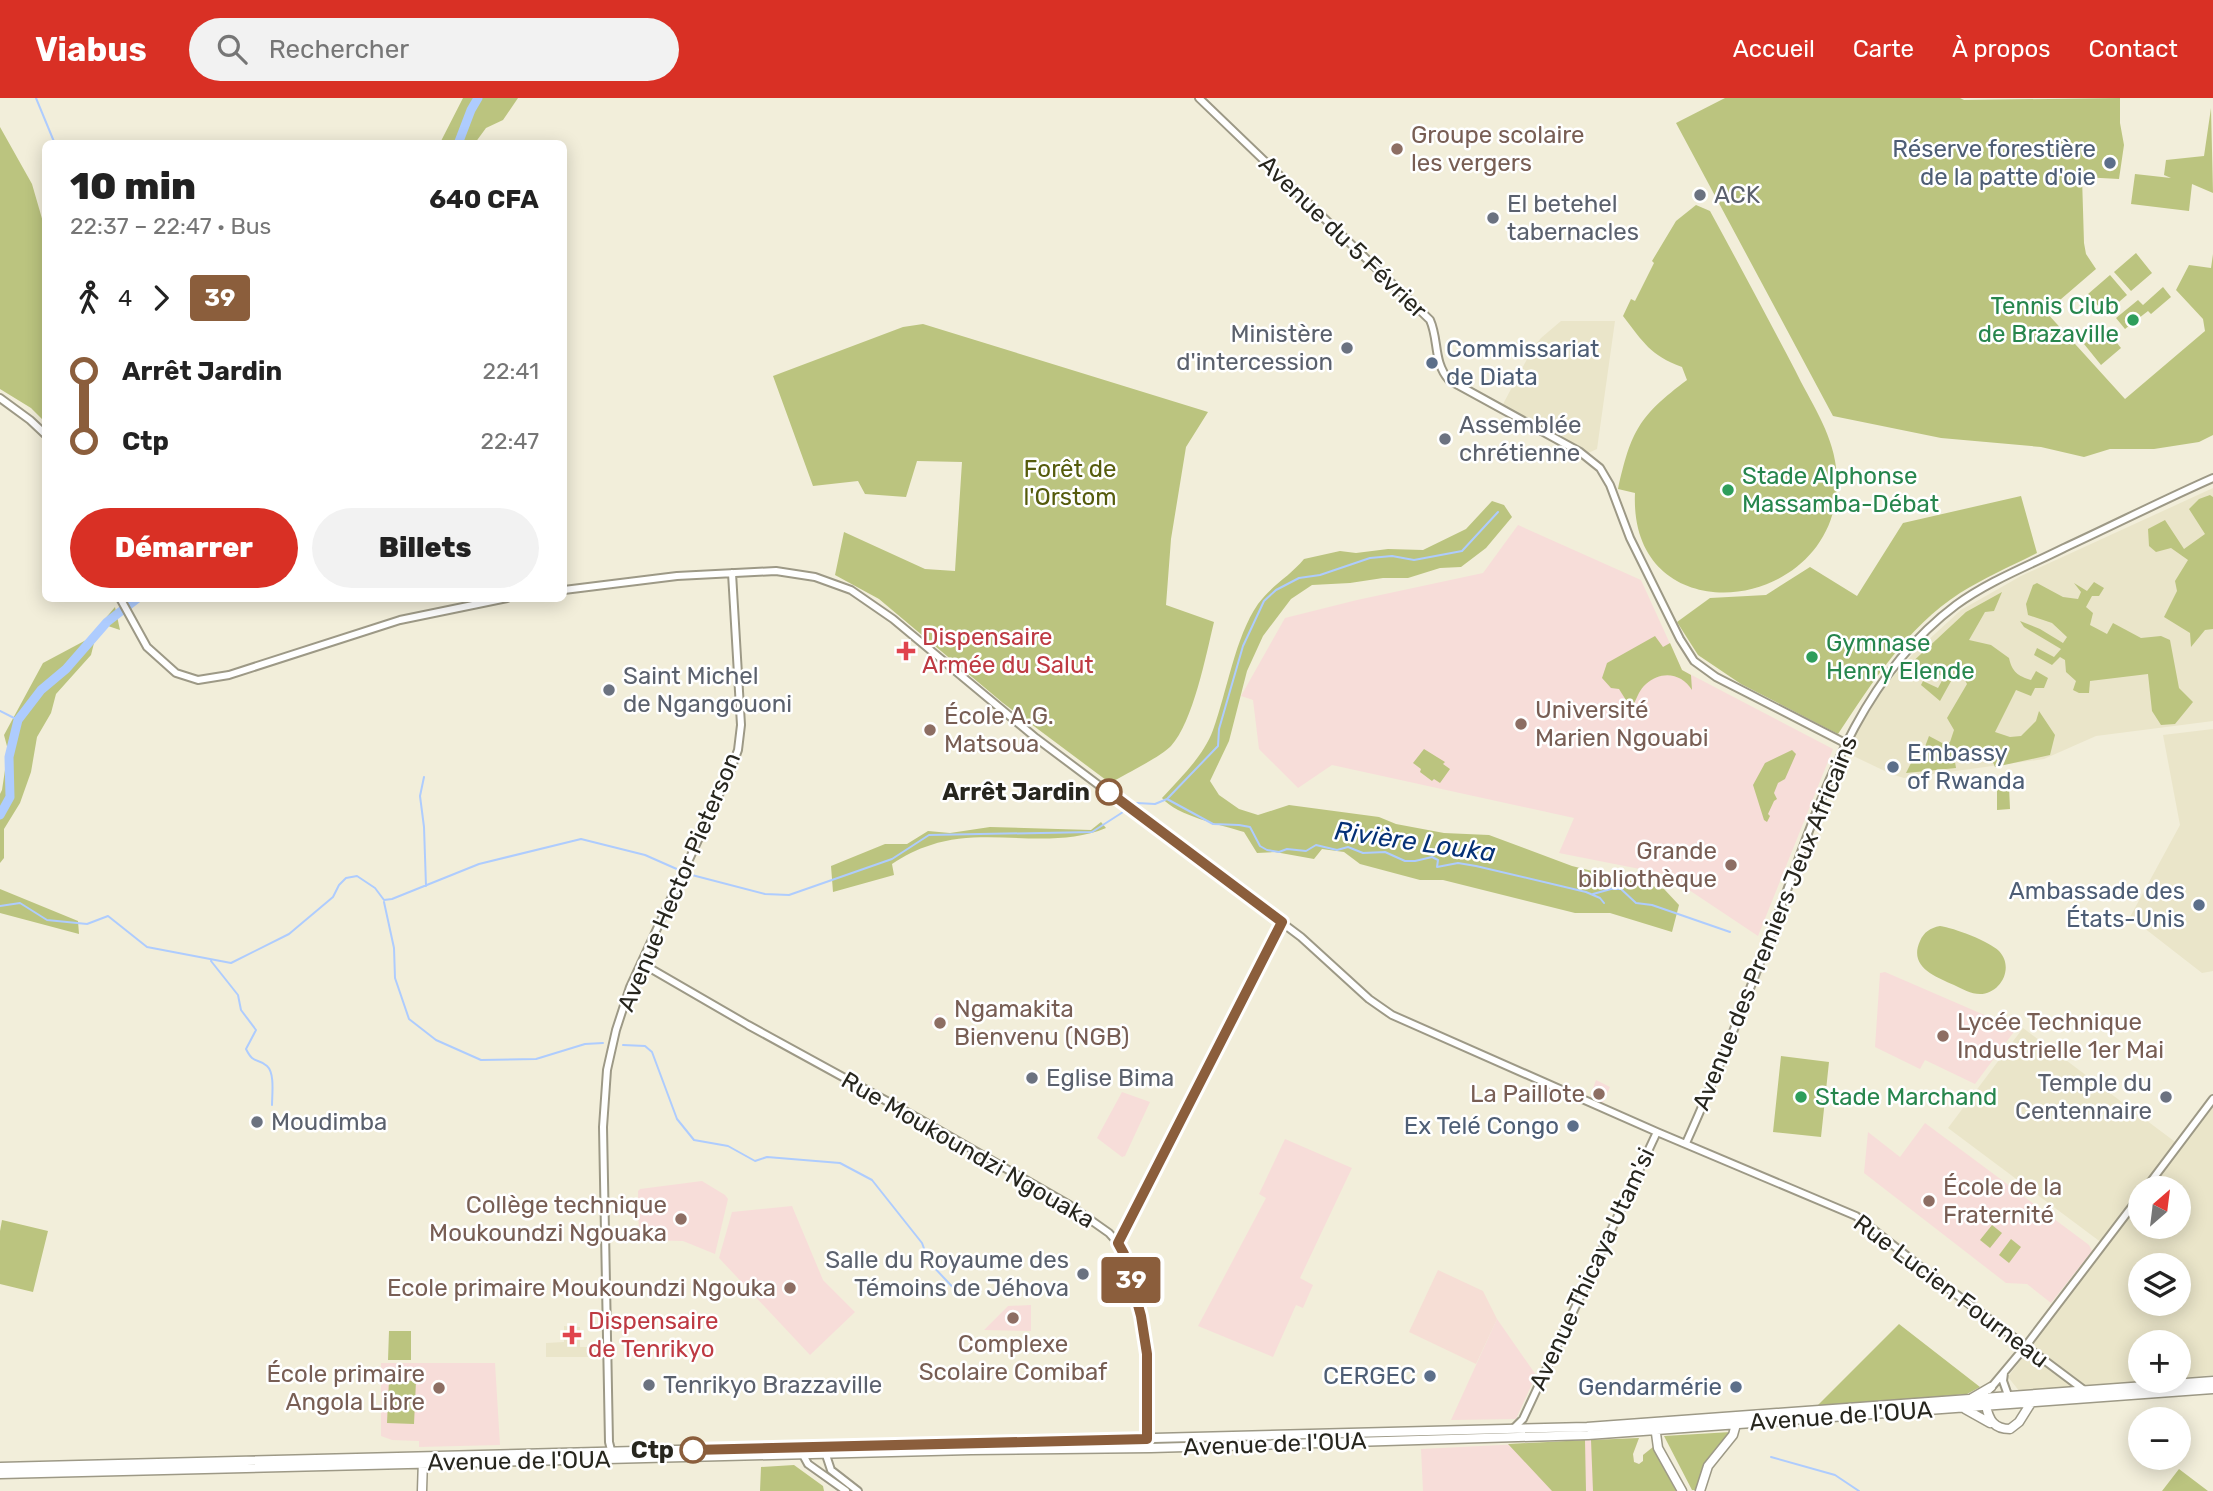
<!DOCTYPE html>
<html lang="fr">
<meta charset="utf-8">
<style>
body{margin:0;font-family:Rubik,sans-serif;background:#f2f2f2;color:#222;height:100vh;display:flex;flex-direction:column;font-size:26px;white-space:nowrap}
*{box-sizing:border-box;margin:0}
p{font-size:23px;color:#767676}
.icon{flex:none;width:38px;height:38px;fill:none;stroke:currentColor;stroke-width:2;stroke-linecap:round;stroke-linejoin:round}
.map{position:relative;flex:1;overflow:hidden}
.side{position:absolute;left:42px;top:42px;width:525px;height:462px;display:flex;flex-direction:column;background:#fff;border-radius:10px;box-shadow:0 4px 18px #0003}
.side>*{flex:none}
.badge{padding:0 14px;border-radius:5px;font-size:24px;line-height:46px}
.needle{width:46px;rotate:28deg}
.tools{position:absolute;left:2128px;top:1078px;display:grid;gap:14px}
.tools a{display:grid;place-items:center;width:63px;height:63px;border-radius:50%;background:#fff;box-shadow:0 4px 18px #0003;font-size:35px}
.map>.badge{position:absolute;translate:-50% -50%;box-shadow:0 0 0 4px #fff}
.legs{display:flex;align-items:center;gap:10px;height:77px;padding:0 28px;font-size:23px}
.legs p{margin-inline-start:auto}
.summary{display:flex;align-items:center;justify-content:space-between;height:119px;padding:0 28px}
h1{font-size:38px;font-weight:800;line-height:52px}
.cta{display:flex;gap:14px;margin-top:auto;padding:14px 28px}
.cta a{flex:1;height:80px;border-radius:42px;background:#d93025;color:#fff;font-size:28px;font-weight:800;line-height:80px;text-align:center}
.cta a+a{background:#f2f2f2;color:#222}
ul{padding:0 28px;list-style:none}
li{display:flex;align-items:center;gap:24px;height:70px;font-size:26px}
li i{display:grid;place-items:center;width:10px;height:100%;margin:0 9px;background:currentColor}
li i::after{content:'';width:18px;height:18px;margin:-9px;border:5px solid;border-radius:50%;background:#fff}
li p{margin-inline-start:auto}
li:first-child i{background:linear-gradient(#0000 50%,currentColor 0)}
li:last-child i{background:linear-gradient(currentColor 50%,#0000 0)}
header{display:flex;align-items:center;gap:42px;box-sizing:border-box;height:98px;padding:0 35px;background:#d93025;color:#fff}
header strong{font-size:33px}
nav{display:flex;gap:38px;margin-inline-start:auto;font-size:24px}
.search{width:490px;height:63px;background:#f2f2f2;display:flex;align-items:center;gap:18px;box-sizing:border-box;padding:0 24px;border-radius:38px;color:#767676;font-size:26px}
.map>svg:first-child{display:block}
.built{fill:#eae5c9;fill-rule:evenodd}
.industrial{fill:#f6ded5}
.education{fill:#f7ddd9}
.green{fill:#bbc47f}
.lines{fill:none;stroke-linecap:round;stroke-linejoin:round}
.stream{stroke:#aeccfe;stroke-width:2}
.river{stroke:#aeccfe;stroke-width:9}
.minor-casing{stroke:#9d9986;stroke-width:10}
.major-casing{stroke:#9d9986;stroke-width:11}
.minor{stroke:#fff;stroke-width:6}
.major{stroke:#fff;stroke-width:8}
.line-1-casing{stroke:#fff;stroke-width:16}
.line-1{stroke:#8b5e3c;stroke-width:10}
.education-dot{fill:#8d6e63;stroke:#fff;stroke-width:2.5}
.service-dot{fill:#5c6f8a;stroke:#fff;stroke-width:2.5}
.worship-dot{fill:#6b7280;stroke:#fff;stroke-width:2.5}
.leisure-dot{fill:#2e9e5b;stroke:#fff;stroke-width:2.5}
.health-dot{fill:#e0444e;stroke:#fff;stroke-width:2.5}
.stop-1-dot{fill:#fff;stroke:#8b5e3c;stroke-width:3.5}
.labels{text-anchor:middle;dominant-baseline:central;stroke-width:5;stroke-linejoin:round;paint-order:stroke}
.education-label{font-size:24px;fill:#785e54;stroke:#fff;text-anchor:start}
.service-label{font-size:24px;fill:#4e5e75;stroke:#fff;text-anchor:end}
.worship-label{font-size:24px;fill:#5b616d;stroke:#fff;text-anchor:start}
.street-label{font-size:24px;fill:#27261e;stroke:#fff}
.leisure-label{font-size:24px;fill:#27864d;stroke:#fff;text-anchor:start}
.park-label{font-size:24px;fill:#555b0c;stroke:#fff}
.health-label{font-size:24px;fill:#be3a42;stroke:#fff;text-anchor:start}
.stop-label{font-size:24px;font-weight:bold;fill:#27261e;stroke:#fff;text-anchor:end}
.water-label{font-size:26px;font-style:italic;fill:#053176;stroke:#fff}
</style>
<header>
<strong>Viabus</strong>
<div class="search"><svg class="icon" aria-label="search" viewBox="0 0 24 24"><circle cx="10" cy="10" r="6"/><path d="M15 15l6 6"/></svg>Rechercher</div>
<nav><a>Accueil</a><a>Carte</a><a>À propos</a><a>Contact</a></nav>
</header>
<div class="map">
<svg width="2213" height="1393" viewBox="0 0 2213 1393">
<rect width="100%" height="100%" fill="#f2eeda"/>
<path class="built" d="M1561,223h54l-18,128 -9,4 -86,-47 31,-58 8,-10z
M2213,390v233l-117,15 -52,23 -140,19 -13,-4 -46,-22 39,-65 29,-33 48,-44 60,-34z
M2213,631v242l-11,2 -72,-56 50,-92 -17,-90z
M2023,930l159,119 31,-40v268l-34,3v-36h-39v39h10l-130,11 -12,-15 98,-131 -158,-118zM2140,1090h39v39h-39zM2140,1167h39v39h-39z
M564,1228l16,1v20h17v10h-51v-14l18,-1z"/>
<path class="industrial" d="M1438,1172l45,21 14,28 -21,45 -67,-32z"/>
<path class="education" d="M1518,427l123,55 41,90 151,79 -75,187 -93,-62 -106,-21 15,-35 -242,-53 -34,23 -39,-39 -6,-49 -12,-4 44,-78 72,-18 126,-27z
M1885,874l111,48 3,-5 20,10 -44,59 -50,-24 -5,9 -45,-22 5,-74z
M937,915l12,9 -8,10 -11,-9z
M1596,982l14,7 -7,16 -13,-6z
M1122,994l28,10 -25,54 -3,1 -25,-19z
M1925,1025l164,122 3,6 -41,52 -24,-19 -21,-1 -142,-110 4,-41 32,25z
M1285,1041l67,29 -52,110 13,7 -10,23 -7,-3 -23,52 -75,-31 68,-128 -7,-4z
M702,1083l23,14 3,4 -13,55 -32,-13 -44,-1 -1,-49 2,-2z
M792,1108l31,74 32,32 -45,43 -91,-97 13,-46z
M1031,1207v26l-47,-1 24,-24z
M1497,1221l39,56 -20,44 -65,1z
M381,1265h114l5,82 -81,2v-6l-27,-1 -11,-4z
M1639,1340l-6,16 1,8 5,2 4,-3v-6l10,-8 23,44h-253l-2,-42z"/>
<path class="green" d="M463,0h55l-15,22 -17,8 -11,15h-35z
M1725,0h235l4,2 156,-2v25l4,22 -5,34 -37,-2 2,66 2,11 10,15 -50,43 79,87 80,-68 -2,-12 -27,-29 13,-25 22,3 2,-14v181l-14,7 -45,7h-44l-26,8 -43,-10 -100,-9 -108,-22 -157,-293z
M2211,10l2,85 -21,-9 -3,27 -58,-7 4,-30 36,4 -7,-3 2,-15 38,-4z
M0,29l32,57 13,45v193l-14,-14 -31,-19z
M1696,107l14,6c29,53 57,106 85,159 15,31 37,62 41,97 17,145 -208,178 -201,26l-17,-4c13,-58 21,-73 69,-109l-5,-13c-32,-12 -38,-24 -59,-51l8,-17 4,2 19,-38 -2,-2 24,-40z
M2136,155l16,20 -21,18 -17,-19z
M2110,177l17,20 -22,19 -17,-20z
M2163,189l8,10 -20,17 -3,-3 -23,18 -9,-11 22,-18 5,5z
M923,226l285,88 -22,35 -15,92 -5,66 48,17c-8,33 -21,100 -43,124 -9,10 -47,29 -61,37l-107,-80 -124,-104 -44,-24 9,-43 81,37 30,2 7,-109 -45,-1 -11,36 -41,-3 -7,-13 -45,5 -40,-110 130,-49z
M2105,230l16,20 -20,17 -17,-21z
M2210,397l3,2v132l-8,1 -14,17 -1,-14 -26,-16 13,-26 -2,-10 13,-21 -17,-12 -15,4 -7,-6 -1,-17 17,-9 19,29 21,-15 -16,-25 10,-10z
M2021,398l16,57c-26,13 -53,25 -77,40 -53,34 -88,90 -122,141l-97,-50 -43,-29 -21,-33 33,-24 56,-3 44,-28 47,29 46,-73z
M1492,403l12,4 8,12 -26,31 -25,19 -21,1 -32,10h-25l-33,5 -38,2 -21,14 -28,37 -16,35 -18,70 -19,40 9,14 20,14 19,6 31,-10 90,12 17,7 48,9 45,2 83,31 92,23 15,16 -7,27 -62,-19h-35l-132,-33h-23l-60,-16 -16,-12 -22,-3 -8,10 -39,-7 -18,1 -13,-21c-22,-7 -67,-16 -82,-34 19,-21 41,-41 51,-68 14,-38 22,-93 45,-126 13,-18 32,-28 46,-45l36,-8 16,2 32,-4 35,1 43,-21z
M2094,484l10,6 -5,8h-7l-6,11 7,6 -3,12 17,9 6,-11 28,15 20,-2 9,4 9,48 14,14 -18,22 -14,1 -9,-14 -4,-37 -58,7 -1,12h-10l-6,-3 3,-9 -10,-9 -1,-12 -5,-3 -8,8 -18,-10 3,-7 17,9 7,-8 -37,-22 -4,-6 20,8 23,14 4,-6 -15,-14 -24,-8 -2,-11 7,-19 4,-2 26,14 15,2 3,-7 -7,-9 13,8z
M2002,494l-8,19 -9,1 -16,28 22,5 18,13c3,14 9,18 22,22l5,-9 12,7 -4,10h-9l-4,8 -15,-6 -21,42 15,5 11,-1 15,-15 3,-10 16,24 -5,20 -55,12 -4,-9h-7l-6,-6 -24,4 2,12 -50,5 5,-10 9,-3 9,-24 17,9 4,-3 4,-12 -7,-12 20,-34 -5,-10h-7l-15,27 -19,-16 2,-4 15,7 6,-11 -22,-11 -7,10 -8,-9 59,-55z
M115,509l5,23 -12,-4 -14,17 -3,12 -35,39 -5,19 -14,24 -6,35 -11,31 -16,26v29l-4,5v-69l2,-4 6,-40 -4,-15 39,-72 45,-24z
M1655,538l8,11 7,-4 12,27 9,5 1,15c-10,-17 -31,-20 -46,-6 -6,5 -9,13 -12,20l-5,1 -10,-16 -8,-1 -9,-10 5,-15z
M1424,651l21,13 -2,2 7,5 -10,14 -6,-4 -2,2 -12,-9 1,-3 -8,-6z
M1792,652l4,4 -11,25 -7,4 -4,10 3,6 -3,2 -6,13 2,2 -3,6 -3,-2 -11,-35 12,-22z
M2009,688l1,23 -13,1v-23z
M1101,724l5,6c-55,23 -120,-2 -175,17 -14,4 -27,11 -39,19l2,11 -61,17 -2,-26 54,-22h22l21,-13 22,2 40,-6 101,3z
M0,791l78,32 1,13 -79,-21z
M1940,828c14,2 49,15 59,25 16,17 1,43 -19,43 -9,0 -18,-5 -26,-9 -18,-8 -46,-18 -34,-44 4,-9 10,-13 20,-15z
M1781,958l48,6 -8,75 -48,-5z
M2,1122l46,11 -15,61 -33,-8v-53z
M1992,1127l10,8 -12,15 -10,-8z
M2011,1141l10,8 -12,16 -10,-8z
M1899,1226l81,63 -13,7 -151,13z
M389,1233h22v29h-23z
M389,1282l27,1 -2,43 -27,-1z
M1731,1334c-15,18 -29,35 -35,58h-4l-28,-54z
M1639,1340l-6,16 1,8 5,2 4,-3v-6l10,-8 23,44h-83l-2,-51z
M1585,1342l1,51h-34l-44,-47z
M794,1367l29,21 1,5h-64l1,-24z
M2179,1371l29,22h-46z"/>
<g class="lines">
<path class="stream" d="M36,0l19,46
M0,613l18,9
M424,679l-4,19 4,31 2,59
M1167,701l51,-53 1,-17 24,-83 21,-45 12,-11 23,-12 21,-3 50,-17 22,-2 22,4 48,-9 36,-39
M688,776l77,20 24,1 103,-36 37,-24 163,-3 45,-29 18,1 12,-5 46,25 26,1 11,2 10,19 7,4 12,2 8,-3 19,2 10,-6 21,5 11,-3 15,6 22,-1 20,9h10l17,-4 6,3 -1,7 21,-4 18,3 110,26 14,6 4,5
M1593,796l18,-5h10l15,14 16,2 78,27
M384,804l10,46 1,30 14,41 27,21 45,20 55,-1 49,-15 18,-1
M0,808l20,-3 27,17 40,4 21,-8 39,31 84,16 58,-29 44,-37 6,-12 7,-7 11,-2 18,12 9,12 8,-1 87,-35 102,-25 64,16 34,15
M211,863l27,34 3,15 15,20 -10,19c8,16 10,8 21,17 8,7 5,29 5,39
M623,947l22,1 7,6 25,67 17,21 34,6 27,15 12,-4 73,6 32,17 50,63 7,19 32,34
M1771,1359l64,18 24,16"/>
<path class="river" d="M458,46l13,-34 7,-12
M0,717l10,-18 -1,-40 9,-37 23,-30 25,-21 41,-47 31,-24"/>
<g class="minor-casing">
<path id="minor" d="M1199,0l231,222c9,20 3,42 19,60l131,72 20,16 10,17 20,53 50,101 14,22 22,16 129,66
M0,300l30,22 16,15
M564,492l113,-14 99,-5 39,6 36,13 42,29 143,119 265,199 68,62 23,16 265,117 199,84 89,70 139,104
M120,500l27,49 29,26 22,7 31,-5 171,-55 107,-22
M641,865l107,62 166,91 154,88 41,29 9,10 6,11 17,62 6,38v85
M1686,1045c34,-75 64,-153 93,-231 42,-112 77,-232 177,-307 33,-24 72,-39 108,-57 50,-23 99,-48 149,-70
M2146,1090l67,-89
M1118,1145l164,-321
M2004,1275l-1,8 6,17
M1989,1292l36,-43 115,-151
M1513,1331l10,-10 134,-287
M825,1354l6,18 27,21
M802,1355l6,11 38,27
M612,1356l-3,-12 -6,-315 4,-57 9,-40 14,-43 101,-218 7,-19 3,-25 -9,-152"/>
</g>
<g class="major-casing">
<path id="major" d="M1972,1300l19,-11
M1986,1308c3,14 8,23 24,23l9,-7 12,-19
M1965,1311l25,14
M1655,1328l3,22 24,43
M0,1369l1587,-40 626,-46
M0,1376l971,-24 180,-2 437,-13 625,-46
M422,1393l1,-32
M1700,1393l8,-25 25,-31 4,-14"/>
</g>
<use href="#minor" class="minor"/>
<use href="#major" class="major"/>
</g>
<g class="lines">
<g class="line-1-casing">
<path id="line-1" d="M693,1352l454,-11v-85l-6,-38 -17,-62 -6,-11 164,-321 -173,-130"/>
</g>
<use href="#line-1" class="line-1"/>
</g>
<g class="education-dot">
<circle cx="1397" cy="51" r="7"/>
<circle cx="1521" cy="626" r="7"/>
<circle cx="930" cy="632" r="7"/>
<circle cx="1731" cy="767" r="7"/>
<circle cx="940" cy="925" r="7"/>
<circle cx="1943" cy="938" r="7"/>
<circle cx="1599" cy="996" r="7"/>
<circle cx="1929" cy="1103" r="7"/>
<circle cx="681" cy="1121" r="7"/>
<circle cx="790" cy="1190" r="7"/>
<circle cx="1013" cy="1220" r="7"/>
<circle cx="439" cy="1290" r="7"/>
</g>
<g class="service-dot">
<circle cx="2110" cy="65" r="7"/>
<circle cx="1432" cy="265" r="7"/>
<circle cx="1893" cy="669" r="7"/>
<circle cx="2199" cy="807" r="7"/>
<circle cx="1573" cy="1028" r="7"/>
<circle cx="1430" cy="1278" r="7"/>
<circle cx="1736" cy="1289" r="7"/>
</g>
<g class="worship-dot">
<circle cx="1700" cy="97" r="7"/>
<circle cx="1493" cy="120" r="7"/>
<circle cx="1347" cy="250" r="7"/>
<circle cx="1445" cy="341" r="7"/>
<circle cx="609" cy="592" r="7"/>
<circle cx="1032" cy="980" r="7"/>
<circle cx="2166" cy="999" r="7"/>
<circle cx="257" cy="1024" r="7"/>
<circle cx="1083" cy="1176" r="7"/>
<circle cx="649" cy="1287" r="7"/>
</g>
<g class="leisure-dot">
<circle cx="2133" cy="222" r="7"/>
<circle cx="1728" cy="392" r="7"/>
<circle cx="1812" cy="559" r="7"/>
<circle cx="1801" cy="999" r="7"/>
</g>
<g class="health-dot">
<path d="M902.5 542.5h7v7h7v7h-7v7h-7v-7h-7v-7h7z"/>
<path d="M568.5 1226.5h7v7h7v7h-7v7h-7v-7h-7v-7h7z"/>
</g>
<g class="stop-1-dot">
<circle cx="1109" cy="694" r="12"/>
<circle cx="693" cy="1352" r="12"/>
</g>
<g class="labels">
<g class="education-label">
<text x="1411" y="37">Groupe scolaire<tspan x="1411" dy="28">les vergers</tspan></text>
<text x="1535" y="612">Université<tspan x="1535" dy="28">Marien Ngouabi</tspan></text>
<text x="944" y="618">École A.G.<tspan x="944" dy="28">Matsoua</tspan></text>
<text x="1717" y="753" text-anchor="end">Grande<tspan x="1717" dy="28">bibliothèque</tspan></text>
<text x="954" y="911">Ngamakita<tspan x="954" dy="28">Bienvenu (NGB)</tspan></text>
<text x="1957" y="924">Lycée Technique<tspan x="1957" dy="28">Industrielle 1er Mai</tspan></text>
<text x="1585" y="996" text-anchor="end">La Paillote</text>
<text x="1943" y="1089">École de la<tspan x="1943" dy="28">Fraternité</tspan></text>
<text x="667" y="1107" text-anchor="end">Collège technique<tspan x="667" dy="28">Moukoundzi Ngouaka</tspan></text>
<text x="776" y="1190" text-anchor="end">Ecole primaire Moukoundzi Ngouka</text>
<text x="1013" y="1246" text-anchor="middle">Complexe<tspan x="1013" dy="28">Scolaire Comibaf</tspan></text>
<text x="425" y="1276" text-anchor="end">École primaire<tspan x="425" dy="28">Angola Libre</tspan></text>
</g>
<g class="service-label">
<text x="2096" y="51">Réserve forestière<tspan x="2096" dy="28">de la patte d'oie</tspan></text>
<text x="1446" y="251" text-anchor="start">Commissariat<tspan x="1446" dy="28">de Diata</tspan></text>
<text x="1907" y="655" text-anchor="start">Embassy<tspan x="1907" dy="28">of Rwanda</tspan></text>
<text x="2185" y="793">Ambassade des<tspan x="2185" dy="28">États-Unis</tspan></text>
<text x="1559" y="1028">Ex Telé Congo</text>
<text x="1416" y="1278">CERGEC</text>
<text x="1722" y="1289">Gendarmérie</text>
</g>
<g class="worship-label">
<text x="1714" y="97">ACK</text>
<text x="1507" y="106">El betehel<tspan x="1507" dy="28">tabernacles</tspan></text>
<text x="1333" y="236" text-anchor="end">Ministère<tspan x="1333" dy="28">d'intercession</tspan></text>
<text x="1459" y="327">Assemblée<tspan x="1459" dy="28">chrétienne</tspan></text>
<text x="623" y="578">Saint Michel<tspan x="623" dy="28">de Ngangouoni</tspan></text>
<text x="1046" y="980">Eglise Bima</text>
<text x="2152" y="985" text-anchor="end">Temple du<tspan x="2152" dy="28">Centennaire</tspan></text>
<text x="271" y="1024">Moudimba</text>
<text x="1069" y="1162" text-anchor="end">Salle du Royaume des<tspan x="1069" dy="28">Témoins de Jéhova</tspan></text>
<text x="663" y="1287">Tenrikyo Brazzaville</text>
</g>
<g class="street-label">
<text transform="translate(1343 139) rotate(44)">Avenue du 5 Février</text>
<text transform="translate(679 784) rotate(-67)">Avenue Hector Pieterson</text>
<text transform="translate(1775 825) rotate(-68)">Avenue des Premiers Jeux Africains</text>
<text transform="translate(968 1052) rotate(30)">Rue Moukoundzi Ngouaka</text>
<text transform="translate(1592 1171) rotate(-65)">Avenue Thicaya Utam'si</text>
<text transform="translate(1951 1193) rotate(37)">Rue Lucien Fourneau</text>
<text transform="translate(1841 1318) rotate(-4)">Avenue de l'OUA</text>
<text transform="translate(1275 1346) rotate(-2)">Avenue de l'OUA</text>
<text transform="translate(519 1363) rotate(-1)">Avenue de l'OUA</text>
</g>
<g class="leisure-label">
<text x="2119" y="208" text-anchor="end">Tennis Club<tspan x="2119" dy="28">de Brazaville</tspan></text>
<text x="1742" y="378">Stade Alphonse<tspan x="1742" dy="28">Massamba-Débat</tspan></text>
<text x="1826" y="545">Gymnase<tspan x="1826" dy="28">Henry Elende</tspan></text>
<text x="1815" y="999">Stade Marchand</text>
</g>
<g class="park-label">
<text x="1070" y="371">Forêt de<tspan x="1070" dy="28">l'Orstom</tspan></text>
</g>
<g class="health-label">
<text x="922" y="539">Dispensaire<tspan x="922" dy="28">Armée du Salut</tspan></text>
<text x="588" y="1223">Dispensaire<tspan x="588" dy="28">de Tenrikyo</tspan></text>
</g>
<g class="stop-label">
<text x="1090" y="694">Arrêt Jardin</text>
<text x="674" y="1352">Ctp</text>
</g>
<g class="water-label">
<text transform="translate(1415 744) rotate(8)">Rivière Louka</text>
</g>
</g>
</svg>
<div class="tools">
<a><svg class="needle" viewBox="-14 -14 28 28"><path d="M0-13l5 13h-10z" fill="#e53935"/><path d="M0 13l5-13h-10z" fill="#767676"/></svg></a>
<a><svg class="icon" aria-label="layers" viewBox="0 0 24 24"><path d="M12 4l9 5-9 5-9-5zM3 14l9 5 9-5"/></svg></a>
<a>+</a>
<a>−</a>
</div>
<b class="badge" style="left:1131px;top:1182px;background:#8b5e3c;color:#fff">39</b>
<section class="side">
<div class="summary"><div><h1>10 min</h1><p>22:37 – 22:47 · Bus</p></div><b>640 CFA</b></div>
<div class="legs"><svg class="icon" aria-label="walk" viewBox="0 0 24 24"><circle cx="13" cy="4" r="2"/><path d="M13 8l-2 6 4 7M11 14l-3 7M7 12l3-4h3l4 4"/></svg>4<svg class="icon" aria-label="forward" viewBox="0 0 24 24"><path d="M9 5l7 7-7 7"/></svg><b class="badge" style="background:#8b5e3c;color:#fff">39</b></div>
<ul>
<li><i style="color:#8b5e3c"></i><b>Arrêt Jardin</b><p>22:41</p></li>
<li><i style="color:#8b5e3c"></i><b>Ctp</b><p>22:47</p></li>
</ul>
<div class="cta"><a>Démarrer</a><a>Billets</a></div>
</section>
</div>
